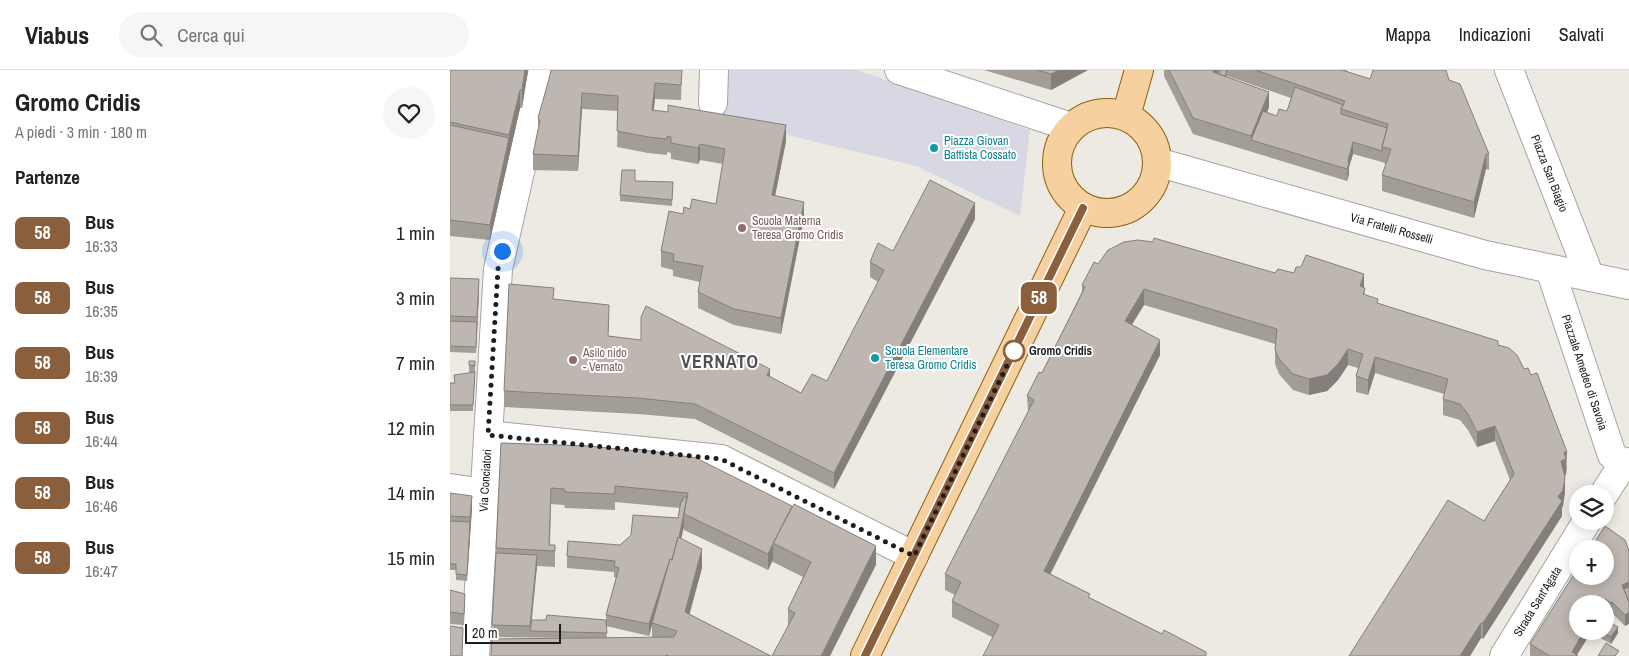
<!DOCTYPE html>
<html lang="it">
<meta charset="utf-8">
<style>
body{margin:0;font-family:"Archivo Narrow",sans-serif;background:#f6f6f6;color:#222;height:100vh;display:flex;flex-direction:column;font-size:19px;white-space:nowrap}
*{box-sizing:border-box;margin:0}
p{font-size:16px;color:#767676}
.icon{flex:none;width:28px;height:28px;fill:none;stroke:currentColor;stroke-width:2;stroke-linecap:round;stroke-linejoin:round}
.map{position:relative;flex:1;overflow:hidden}
.drawer{display:flex;flex-direction:column;background:#fff;width:450px}
.drawer>*{flex:none}
.badge{padding:0 10px;border-radius:8px;font-size:18px;line-height:32px}
.tools{position:absolute;left:1119px;top:415px;display:grid;gap:10px}
.tools a{display:grid;place-items:center;width:45px;height:45px;border-radius:50%;background:#fff;box-shadow:0 2px 12px #0003;font-size:25px}
.scale{position:absolute;left:15px;bottom:12px;width:96px;box-sizing:border-box;padding-left:5px;border:2px solid #1d1d1d;border-top:0;font-size:14px;line-height:18px;white-space:nowrap;color:#1d1d1d;-webkit-text-stroke:4px #fff;paint-order:stroke}
.you{position:absolute;width:25px;height:25px;margin:-12px;border:4px solid #fff;border-radius:50%;background:#1a73e8;box-shadow:0 0 0 8px #1a73e833}
.map>.badge{position:absolute;translate:-50% -50%;box-shadow:0 0 0 2px #fff}
h2{padding:0 15px;font-size:19px;line-height:45px}
.round{display:grid;place-items:center;flex:none;width:52px;height:52px;border-radius:26px;background:#f6f6f6}
.overview{display:flex;align-items:center;justify-content:space-between;height:85px;padding:0 15px}
h1{font-size:24px;font-weight:700;line-height:38px}
ul{padding:0;list-style:none}
li{display:flex;align-items:center;gap:15px;height:65px;padding:0 15px}
li div{flex:1}
li b{display:block;font-size:19px}
li em{font-style:normal}
li .badge{min-width:55px;font-weight:700;text-align:center}
header{display:flex;align-items:center;gap:30px;box-sizing:border-box;height:70px;padding:0 25px;background:#fff;border-bottom:1px solid #e0e0e0}
header strong{font-size:24px}
nav{display:flex;gap:28px;margin-inline-start:auto;font-size:18px}
.search{width:350px;height:45px;background:#f6f6f6;display:flex;align-items:center;gap:12px;box-sizing:border-box;padding:0 18px;border-radius:28px;color:#767676;font-size:19px}
main{display:flex;flex:1;min-height:0}
.map>svg:first-child{display:block}
.plaza{fill:#d7d8e3}
.lines{fill:none;stroke-linecap:round;stroke-linejoin:round}
.minor-casing{stroke:#a4a4a4;stroke-width:30}
.major-casing{stroke:#8d5f08;stroke-width:30}
.minor{stroke:#fff;stroke-width:28}
.major{stroke:#f6d09f;stroke-width:28}
.wall{fill:#a39d97;fill-rule:evenodd}
.shaded-wall{fill:#857f7b}
.building{fill:#beb6b0;stroke:#857f7b}
.line-casing{stroke:#fff;stroke-width:11}
.line{stroke:#8b5e3c;stroke-width:8}
.walk{stroke:#1d1d1d;stroke-width:5;stroke-dasharray:0 9}
.culture-dot{fill:#0f9aa8;stroke:#fff;stroke-width:2}
.education-dot{fill:#8d6e63;stroke:#fff;stroke-width:2}
.stop-dot{fill:#fff;stroke:#8b5e3c;stroke-width:2.5}
.labels{text-anchor:middle;dominant-baseline:central;stroke-width:4;stroke-linejoin:round;paint-order:stroke}
.culture-label{font-size:12px;fill:#0d838f;stroke:#fff;text-anchor:start}
.street-label{font-size:12px;fill:#1d1d1d;stroke:#fff}
.education-label{font-size:12px;fill:#785e54;stroke:#fff;text-anchor:start}
.stop-label{font-size:12px;font-weight:bold;fill:#1d1d1d;stroke:#fff;text-anchor:start}
.district-label{font-size:18px;font-weight:bold;letter-spacing:1px;fill:#505050;stroke:#fff}
</style>
<header>
<strong>Viabus</strong>
<div class="search"><svg class="icon" aria-label="search" viewBox="0 0 24 24"><circle cx="10" cy="10" r="6"/><path d="M15 15l6 6"/></svg>Cerca qui</div>
<nav><a>Mappa</a><a>Indicazioni</a><a>Salvati</a></nav>
</header>
<main>
<section class="drawer">
<div class="overview"><div><h1>Gromo Cridis</h1><p>A piedi · 3 min · 180 m</p></div><a class="round"><svg class="icon" aria-label="heart" viewBox="0 0 24 24"><path d="M12 20l-8-8c-3-5 5-10 8-4 3-6 11-1 8 4z"/></svg></a></div>
<h2>Partenze</h2>
<ul>
<li><span class="badge" style="background:#8b5e3c;color:#fff">58</span><div><b>Bus</b><p>16:33</p></div><em>1 min</em></li>
<li><span class="badge" style="background:#8b5e3c;color:#fff">58</span><div><b>Bus</b><p>16:35</p></div><em>3 min</em></li>
<li><span class="badge" style="background:#8b5e3c;color:#fff">58</span><div><b>Bus</b><p>16:39</p></div><em>7 min</em></li>
<li><span class="badge" style="background:#8b5e3c;color:#fff">58</span><div><b>Bus</b><p>16:44</p></div><em>12 min</em></li>
<li><span class="badge" style="background:#8b5e3c;color:#fff">58</span><div><b>Bus</b><p>16:46</p></div><em>14 min</em></li>
<li><span class="badge" style="background:#8b5e3c;color:#fff">58</span><div><b>Bus</b><p>16:47</p></div><em>15 min</em></li>
</ul>
</section>
<div class="map">
<svg width="1179" height="586" viewBox="0 0 1179 586">
<rect width="100%" height="100%" fill="#edeae3"/>
<path class="plaza" d="M274,0h133l173,60 -10,86 -104,-50 -196,-47z"/>
<g class="lines">
<g class="minor-casing">
<g id="minor">
<path d="M449,0l172,57"/>
<path id="s1" d="M1059,0l81,207"/>
<path d="M263,33l1,-33"/>
<path id="s2" d="M707,92l328,93 144,30"/>
<path id="s3" d="M1100,199l62,186 11,9 6,-2"/>
<path d="M38,365l233,24 193,97"/>
<path d="M0,418l35,5"/>
<path d="M1154,424l19,-30"/>
<path id="s4" d="M25,586l23,-387 45,-199"/>
<path id="s5" d="M1054,586l83,-135"/>
</g>
</g>
<g class="major-casing">
<path id="major" d="M607 93a50 50 0 1 1 100 0a50 50 0 1 1-100 0Z
M676,46l13,-46
M415,586l218,-448"/>
</g>
<use href="#minor" class="minor"/>
<use href="#major" class="major"/>
</g>
<path class="wall" d="M0,0h78l-6,38h-2l-30,132 -40,-4z
M232,0l-1,30 -26,-1 -2,11 133,31 -11,55 29,21 -23,117 -47,-9 -36,-17v-16l2,-10 -27,-6v-6l-12,-3v-16l22,-37 7,-5 26,-5 7,-40 -23,-4 -2,4 -27,-5v-6l-4,-1v3l-19,-2 -31,-6 1,-36 -36,-2 -4,62 -45,-1v-16l5,-24v-12l11,-39z
M534,0h104l-37,20z
M714,0h183l-1,2 24,7 79,1 40,74v16l-3,-1 -12,49 -92,-27v-16l4,-11 -4,-2 -29,-8 -4,13v7l-2,7 -154,-47 -29,-58zM777,6l64,22 -4,13 -10,5 -10,-3 2,-6 -42,-30z
M185,111l38,1 -1,24 -52,-5v-6z
M525,149l-141,270 -139,-70 -57,-5 -134,-7v-16l50,-92 55,21 -1,16 162,41 31,16 26,-12 51,-99 -8,-5v-15l23,-11z
M648,194l177,9h19l70,15 1,7 13,8 120,42 69,122 -1,8h-1v17l-2,14 -1,2v8l-79,123 -2,-1 -11,18h-121l135,-135 26,-41 -15,-39 -18,6 -9,-17 -8,-10 -17,-5v-16l1,-5 -69,-21 -7,22 -12,-3v-16l2,-8 -10,-3 -10,15 -11,11 -18,4 -16,-5 -14,-16 -4,-10v-20l-131,-39 -12,19 28,31 -110,219 40,24 72,36 44,18 -214,-15 -40,-20v-16l3,-6 -10,-5v-16l83,-162 -1,-16 15,-23 40,-81v-7z
M0,208l29,12 -3,63 -26,-1z
M19,291h6v11h-6z
M25,302l-2,39h-23v-28h4z
M51,373l88,3 287,119 -88,61v-17l15,-32 -30,-15v-2l-5,10 -84,-40v-4l-3,13 21,29 -13,46 82,42h-280l84,-18 -83,-1zM165,432l65,6 -2,10 -58,27 -53,11v12l47,4v5l2,1 -10,37v5h-74l5,-54 18,1v-22h-5l1,-41 13,1 1,3 50,2zM202,555v13h-45l-1,-12 43,10z
M0,423l22,15 -5,73 -11,-1v-10h-6z
M1179,481l-4,75 -13,-13 -1,2 -6,-4v-7h-27v27h14l-15,24 1,1h-47l-1,-1v-11z
M0,520l15,16 -1,19 -14,-1z
M1147,561h8l13,2 -7,11 -14,-8z"/>
<path class="shaded-wall" d="M75,0h3l-6,38v-18z
M609,0h29l-37,20v-16z
M764,0h4v4l-5,14v-16z
M205,13v16l-3,27v-16z
M70,20v18l-30,132v-15l19,-86v-4z
M819,22v15l-14,34 -4,-1v-4z
M132,23v16l-4,62v-15z
M336,55v16l-14,70v-16z
M903,72v12l-4,13v7l-2,7 1,-20z
M250,74v16l-2,4v-16z
M1036,84v15l-12,49v-16z
M354,132v15l-23,117v-16z
M525,133v16l-141,270v-16z
M914,204v15l-4,-3z
M29,209v11l-3,63 1,-36z
M694,219v16l-19,31v-15z
M710,270v15l-116,232v-16z
M898,279v16l-10,15 -11,11 -18,4v-16z
M925,287v16l-7,22v-15z
M320,299v15l-3,-9z
M1045,356v15l-18,6v-15z
M1114,382h3l-1,23 -5,2v-16z
M1115,407v15l-2,14 -1,2v8l-79,123v-16l75,-126z
M22,426v12l-5,73 3,-64z
M234,445v11l-12,53v-12z
M323,475v15l-5,10v-16z
M426,476v19l-46,91h-9z
M252,479v19l-17,63v-19z
M87,485v11l-7,65v-5z
M218,496l-16,59 -3,11v-12z
M1179,512v12l-7,-4v-5z
M1162,532v11l-1,2v-12z
M1179,542v12l-4,2v-11z
M1031,553v15l-11,18h-10z
M1168,557v6l-7,11v-7z
M1134,561h8l-16,25 -4,-4z"/>
<path class="building" d="M0,0h75l-3,20h-2l-11,45 -59,-13z
M101,0h131l-1,15 -26,-2 -3,27 16,2v-7l5,1 113,19 -14,70 32,7 -23,116 -47,-9 -36,-17 5,-26 -30,-5 1,-7 -13,-3 8,-40 14,3 1,-7 6,2 2,-10 24,5 9,-55 -25,-5 -2,4 -27,-5v-6l-4,-1v3l-19,-2 -31,-6 1,-35 -36,-3 -4,63 -45,-2 7,-34 -2,-2 11,-39z
M587,0h22l-8,4z
M719,0h45l-1,2 56,20 -18,44 -58,-18z
M770,0h7l-2,6 -6,-2z
M805,0h87l28,9 3,-9h73l3,10 11,4 29,70h-3l-12,48 -92,-27 9,-26 -9,-2 6,-23 -47,-15 4,-8z
M845,17l48,18 -2,4v5l46,14 -5,19v4l-29,-9 -5,19 1,2 -2,6 -96,-29 12,-29 14,5 2,-7 8,2z
M0,55l59,13 -19,87 -40,-5z
M172,100h13v11l38,1 -1,18 -52,-5z
M480,110l45,23 -141,270 -139,-69 -57,-6 -134,-7 5,-107 45,4 -1,11 56,6 -1,31 33,4v-23l5,-11 124,63 -3,6 34,18 11,-19 15,7 57,-111 -14,-8 8,-19 15,8z
M704,168l121,35 3,-4 16,4 2,-6h5l5,-12 58,19 -4,12 5,2 -2,6 15,5 -1,4 121,38v4l11,3 8,7 7,14 4,-1 3,7 6,-2 30,79h-3l2,7 -5,2 4,16 -2,13 -5,7 4,4 -79,122h-2l-21,33h-111l99,-156 36,21 30,-47 -19,-48 -18,6 -9,-18 -8,-10 -17,-5 5,-20 -73,-22 -7,23 -12,-4 7,-22 -15,-5 -10,15 -11,11 -18,4 -16,-5 -14,-15 -4,-10 2,-20 -133,-40 -19,32 35,19 -116,231 46,23 -2,3 74,37 2,-4 42,22v4h-223l16,-31 -47,-24 9,-19 -16,-8 89,-174 -7,-4 12,-24 3,1 43,-86 -3,-2 12,-23 4,2 10,-14 16,-8 14,-2 15,2z
M0,208l29,1 -2,38 -27,-1z
M0,251l27,1 -1,25 -26,-1z
M19,291h6v5l-6,-1z
M25,302l-2,33h-23v-22h5l-1,-8z
M51,373l88,3 48,5v-2l59,9 96,48 -24,48 -84,-40 4,-21 -73,-7v8l-50,-2 -1,-3 -13,-1 -2,57h6v6l-59,-3z
M0,423l22,3 -2,21 -20,-1z
M233,427h4l-8,41 -1,-1 -6,23 -2,-1 -21,65 -43,-9 13,-47 -5,-2 1,-5 -48,-5 1,-15 52,4 11,-10 2,-20 45,3 3,-17h2z
M344,434l82,42 -55,110h-49l23,-43 -7,-4 23,-47 -38,-19z
M0,451l20,1 -3,53 -11,-1v-10h-6z
M1155,456l20,14 4,11v31l-7,3 7,17v10l-4,3 -13,-13 -1,1 -6,-4 -3,5h-24v27h6l-12,21 6,4h-28l-20,-12 48,-76v8h27v-27h-15z
M228,467l24,12 -17,63 86,44h-102l-3,-1v1h-175l1,-17 182,-2 3,-6 -25,-8 18,-64 2,1z
M46,483l41,2 -7,71 -38,-1z
M1179,517v15l-5,-13z
M0,520l15,4 -1,20 -14,-2z
M97,545l59,5 1,13 -77,-2 2,-11h14z
M1155,550l13,7 -7,10 -11,-6h5z
M0,556l13,2 -1,28h-12z
M1156,573l13,8 -4,5h-17z"/>
<g class="lines">
<g class="line-casing">
<path id="line" d="M415,586l218,-448"/>
</g>
<use href="#line" class="line"/>
<path class="walk" d="M52,181l-4,18 -10,166 233,24 193,97 102,-209 -2,4"/>
</g>
<g class="culture-dot">
<circle cx="484" cy="78" r="5"/>
<circle cx="425" cy="288" r="5"/>
</g>
<g class="education-dot">
<circle cx="292" cy="158" r="5"/>
<circle cx="123" cy="290" r="5"/>
</g>
<circle class="stop-dot" cx="564" cy="281" r="10"/>
<g class="labels">
<g class="culture-label">
<text x="494" y="71">Piazza Giovan<tspan x="494" dy="14">Battista Cossato</tspan></text>
<text x="435" y="281">Scuola Elementare<tspan x="435" dy="14">Teresa Gromo Cridis</tspan></text>
</g>
<g class="street-label">
<text stroke="none"><textPath href="#s1" startOffset="111">Piazza San Biagio</textPath></text>
<text stroke="none"><textPath href="#s2" startOffset="244">Via Fratelli Rosselli</textPath></text>
<text stroke="none"><textPath href="#s3" startOffset="109">Piazzale Amedeo di Savoia</textPath></text>
<text stroke="none"><textPath href="#s4" startOffset="176">Via Conciatori</textPath></text>
<text stroke="none"><textPath href="#s5" startOffset="64">Strada Sant'Agata</textPath></text>
</g>
<g class="education-label">
<text x="302" y="151">Scuola Materna<tspan x="302" dy="14">Teresa Gromo Cridis</tspan></text>
<text x="133" y="283">Asilo nido<tspan x="133" dy="14">- Vernato</tspan></text>
</g>
<g class="stop-label">
<text x="579" y="281">Gromo Cridis</text>
</g>
<g class="district-label">
<text x="270" y="291">VERNATO</text>
</g>
</g>
</svg>
<div class="tools">
<a><svg class="icon" aria-label="layers" viewBox="0 0 24 24"><path d="M12 4l9 5-9 5-9-5zM3 14l9 5 9-5"/></svg></a>
<a>+</a>
<a>−</a>
</div>
<div class="scale">20 m</div>
<div class="you" style="left:52px;top:181px"></div>
<b class="badge" style="left:589px;top:228px;background:#8b5e3c;color:#fff">58</b>
</div>
</main>
